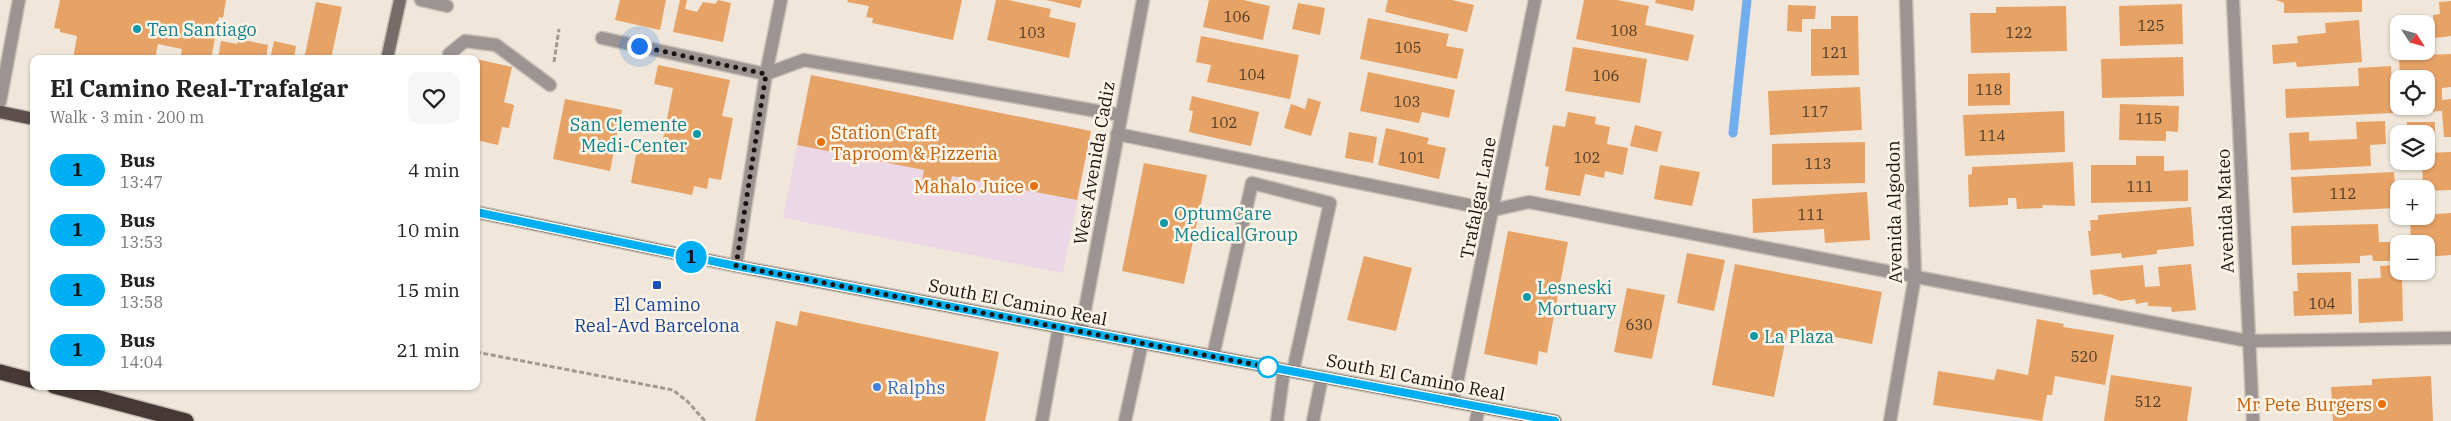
<!DOCTYPE html>
<meta charset="utf-8">
<style>
body{margin:0;font-family:"IBM Plex Serif",serif;background:#f6f6f6;color:#222;height:100vh;display:flex;flex-direction:column;font-size:19px;white-space:nowrap}
*{box-sizing:border-box;margin:0}
p{font-size:16px;color:#767676}
.icon{flex:none;width:28px;height:28px;fill:none;stroke:currentColor;stroke-width:2;stroke-linecap:round;stroke-linejoin:round}
.map{position:relative;flex:1;overflow:hidden}
.panel{position:absolute;left:30px;top:55px;width:450px;height:335px;display:flex;flex-direction:column;background:#fff;border-radius:10px;box-shadow:0 1px 4px #0004}
.panel>*{flex:none}
.badge{padding:0 10px;border-radius:16px;font-size:18px;line-height:32px}
.needle{width:32px;rotate:126deg}
.controls{position:absolute;left:2390px;top:15px;display:grid;gap:10px}
.controls a{display:grid;place-items:center;width:45px;height:45px;border-radius:10px;background:#fff;box-shadow:0 1px 4px #0004;font-size:25px}
.you{position:absolute;width:25px;height:25px;margin:-12px;border:4px solid #fff;border-radius:50%;background:#1a73e8;box-shadow:0 0 0 8px #1a73e833}
.map>.badge{position:absolute;translate:-50% -50%;box-shadow:0 0 0 2px #fff}
.round{display:grid;place-items:center;flex:none;width:52px;height:52px;border-radius:10px;background:#f6f6f6}
.headline{display:flex;align-items:center;justify-content:space-between;height:85px;padding:0 20px}
h1{font-size:24px;font-weight:800;line-height:38px}
ul{padding:0;list-style:none}
li{display:flex;align-items:center;gap:15px;height:60px;padding:0 20px}
li div{flex:1}
li b{display:block;font-size:19px}
li em{font-style:normal}
li .badge{min-width:55px;font-weight:700;text-align:center}
.map>svg:first-child{display:block}
.commercial{fill:#ecd7e6}
.lines{fill:none;stroke-linecap:round;stroke-linejoin:round}
.stream{stroke:#72adee;stroke-width:9}
.building{fill:#e7a266}
.lane-casing{stroke:#c9c1b6;stroke-width:15}
.street-casing{stroke:#c9c1b6;stroke-width:15}
.secondary-casing{stroke:#c9c1b6;stroke-width:15}
.primary-casing{stroke:#c9c1b6;stroke-width:15}
.highway-casing{stroke:#c9c1b6;stroke-width:18}
.path{stroke:#a0998f;stroke-width:3;stroke-dasharray:5 2.5;stroke-linecap:butt}
.lane{stroke:#9b9492;stroke-width:12}
.street{stroke:#9b9492;stroke-width:12}
.secondary{stroke:#766c6a;stroke-width:12}
.primary{stroke:#5c4f4d;stroke-width:12}
.highway{stroke:#463835;stroke-width:15}
.line-casing{stroke:#fff;stroke-width:11}
.line{stroke:#00aff2;stroke-width:8}
.walk{stroke:#191611;stroke-width:5;stroke-dasharray:0 9}
.culture-dot{fill:#0f9aa8;stroke:#fef4e7;stroke-width:2}
.food-dot{fill:#e8710a;stroke:#fef4e7;stroke-width:2}
.transit-dot{fill:#1a4fb4;stroke:#fef4e7;stroke-width:2}
.stop-dot{fill:#fff;stroke:#00aff2;stroke-width:2.5}
.shop-dot{fill:#3f7fe0;stroke:#fef4e7;stroke-width:2}
.labels{text-anchor:middle;dominant-baseline:central;stroke-width:5;stroke-linejoin:round;paint-order:stroke}
.number-label{font-size:15px;fill:#4c3926}
.culture-label{font-size:18px;fill:#0d838f;stroke:#fef4e7;text-anchor:start}
.food-label{font-size:18px;fill:#c56008;stroke:#fef4e7;text-anchor:end}
.street-label{font-size:18px;fill:#191611;stroke:#fef4e7}
.transit-label{font-size:18px;fill:#164399;stroke:#fef4e7}
.shop-label{font-size:18px;fill:#366cbe;stroke:#fef4e7;text-anchor:start}
</style>
<div class="map">
<svg width="2451" height="421" viewBox="0 0 2451 421">
<rect width="100%" height="100%" fill="#f0e7da"/>
<path class="commercial" d="M811,75l280,56 -28,142 -280,-55z"/>
<g class="lines">
<path class="stream" d="M1733,133l14,-133"/>
</g>
<path class="building" d="M60,0h166l-3,18 -4,-1 -8,42h-31l2,-10 -24,-5 -3,15h-82l4,-23 -17,-4v-3l-6,-1z
M620,0h46l-6,30 -45,-10z
M680,0h7l-2,9 12,3 6,-10 12,2 3,-4 13,3 -8,39 -50,-10z
M848,0h114l-9,40 -81,-17 1,-5 -7,-1 3,-11 -22,-4z
M996,0h12l43,9 -2,8 27,6 -7,35 -82,-18z
M1046,0h36l-2,8z
M1209,0h34l27,6 -7,34 -60,-13z
M1388,0h64l22,5 -7,27 -82,-20z
M1584,0h33l32,6 -4,19 49,10 -6,26 -112,-22z
M1656,0h39l-2,11 -38,-8z
M2276,0h86v12l-78,1v-10z
M2451,1v35l-16,2 -2,-23 7,-1 -1,-12z
M316,2l26,5 -11,52h-27z
M1298,3l27,5 -5,27 -28,-6z
M2182,4l1,40 -63,2 -1,-40z
M1788,5l28,1 -1,13h-13v13l-15,-1z
M2066,6l1,45 -96,2 -1,-40h26v-6z
M1831,16h27l1,59 -48,1v-47h20z
M1368,18l81,16 -3,12 18,3 -7,30 -97,-20z
M2359,20l3,42 -65,5 -1,-5 -23,2 -1,-19 26,-2 -1,-7 29,-3 -1,-10z
M1201,36l98,19 -9,44 -83,-17 4,-17 -15,-3z
M238,39l30,6 -2,14h-48l3,-18 16,3z
M274,41l22,5 -2,13h-24z
M1573,47l74,12 -7,44 -75,-12z
M2451,54v33l-9,1v12l9,-1v38h-7l-2,-26 -40,2 -1,-7h25v-27h-26l-1,-23z
M2183,57l1,39 -82,2 -1,-39z
M476,59l36,8 -8,35 10,3 -5,23 -7,-1 -4,18 -22,-5z
M658,65l72,15 -8,36 11,2 -12,62 -12,-2 -2,11 -13,-3 -2,9 -61,-12 6,-34 23,5 13,-66 -19,-4z
M2391,66l2,47 -107,5 -1,-29 74,-3 -1,-18z
M1368,72l87,18 -6,28 -27,-6 -3,11 -59,-12z
M2010,73v32l-42,1v-32z
M811,75l280,56 -14,69 -125,-24 -4,18 -27,-5 3,-19 -127,-25z
M1860,87l2,43 -92,5 -2,-44z
M1192,96l67,16 -8,34 -62,-14 4,-21 -4,-1z
M1308,98l13,4 -10,34 -27,-8 7,-24 14,5z
M565,99l57,11 -12,61 -57,-12z
M2120,104l59,2 -1,26 -12,-1v10l-47,-1z
M2064,111l1,41 -100,4 -2,-41z
M1568,112l28,5 -1,7 15,3 -3,17 21,4 -5,27 -18,-4 -1,7 -19,-4 -5,22 -35,-6 4,-23 -4,-1 8,-41 12,2z
M2385,121l1,23 -16,1 1,21 -80,4 -2,-37 20,-1v9l48,-2 -1,-17z
M2407,122h28v18h-9v-6h-19z
M1635,125l27,7 -5,20 -27,-6z
M1386,128l43,10 -2,6 19,4 -7,31 -61,-14z
M1349,132l28,5 -4,26 -28,-5z
M1865,142v41l-93,2v-41z
M2451,152v38l-25,1v-2h-3l-1,-28h4v-8z
M2136,156h28v15l24,-1v31l-97,2v-38h45z
M2073,162l2,44 -33,-1 1,3 -26,1 -1,-11h-8v7l-39,2 -1,-32 4,-1v-7z
M1144,163l63,12 -23,109 -62,-13z
M1660,165l40,7 -8,34 -38,-7z
M2394,172l2,36 -103,5 -2,-36z
M1867,192l3,48 -45,3 -1,-14 -71,4 -1,-34z
M2191,207l3,39 -37,4v4l-35,4 -1,-5 -30,3 -3,-25h3l-1,-11h8v-5z
M2451,213v42l-25,2v-13h-15l-1,-28z
M2378,224l1,18h20v19h-26l-1,-6 -12,1v7l-68,2 -1,-39z
M1508,231l60,11 -21,111 -8,-2 -2,14 -53,-11z
M1687,253l38,7 -11,51 -37,-8z
M1364,256l48,12 -16,63 -49,-11z
M1735,264l147,28 -10,52 -84,-16 -14,69 -62,-12z
M2191,264l5,46 -24,2 -1,-5 -23,-1v-4l-12,2 -1,-5 -14,2 -21,-7 -7,1 -3,-25 53,-5 2,22 15,-1 -2,-19z
M2397,265v12h5l1,44 -44,2 -1,-44 23,-1 -1,-12z
M2351,272l1,42 -58,2 -1,-25h5l-1,-18z
M1627,288l38,7 -13,64 -38,-7z
M800,311l199,41 -14,69h-230l21,-100 21,5z
M2037,319l27,5 -1,3 51,8 -9,50 -50,-9 -3,19h-5l-5,26 -109,-16 5,-34 56,9 3,-11 31,6z
M2111,375l81,12 -5,34h-83z
M2431,376l2,45h-100l-2,-34 41,-2v-6z"/>
<g class="lines">
<g class="lane-casing">
<path id="lane" d="M421,0l26,6
M602,38l164,36 38,-14 316,55
M449,59v-5l16,-13 31,4 54,40
M1117,134l376,76 36,-8 719,139 203,-3
M1213,356l39,-173 78,20 -37,168
M1042,421l17,-94
M1125,421l17,-78
M1277,421l7,-51
M1313,421l9,-44
M1476,421l3,-14"/>
</g>
<g class="street-casing">
<path id="street" d="M2233,0l20,421
M0,102l19,-102
M736,266l30,-192 15,-74
M1081,331l62,-331
M1453,402l82,-402
M1890,421l25,-145 -9,-276"/>
</g>
<g class="secondary-casing">
<path id="secondary" d="M387,59l13,-59"/>
</g>
<g class="primary-casing">
<path id="primary" d="M0,112l34,7
M476,212l260,54 819,155"/>
</g>
<g class="highway-casing">
<path id="highway" d="M0,372l34,9
M54,386l132,35"/>
</g>
<path class="path" d="M554,62l5,-33
M476,352l197,38 15,12 17,19"/>
<use href="#lane" class="lane"/>
<use href="#street" class="street"/>
<use href="#secondary" class="secondary"/>
<use href="#primary" class="primary"/>
<use href="#highway" class="highway"/>
</g>
<g class="lines">
<g class="line-casing">
<path id="line" d="M476,212l260,54 819,155"/>
</g>
<use href="#line" class="line"/>
<path class="walk" d="M639,46l127,28 -30,192 532,101"/>
</g>
<g class="culture-dot">
<circle cx="137" cy="29" r="5"/>
<circle cx="697" cy="134" r="5"/>
<circle cx="1164" cy="223" r="5"/>
<circle cx="1527" cy="297" r="5"/>
<circle cx="1754" cy="336" r="5"/>
</g>
<g class="food-dot">
<circle cx="821" cy="142" r="5"/>
<circle cx="1034" cy="186" r="5"/>
<circle cx="2382" cy="404" r="5"/>
</g>
<rect class="transit-dot" x="652" y="280" width="10" height="10" rx="2.5"/>
<circle class="stop-dot" cx="1268" cy="367" r="10"/>
<circle class="shop-dot" cx="877" cy="387" r="5"/>
<g class="labels">
<g class="number-label">
<text x="1237" y="16">106</text>
<text x="2151" y="25">125</text>
<text x="1624" y="30">108</text>
<text x="1032" y="32">103</text>
<text x="2019" y="32">122</text>
<text x="1408" y="47">105</text>
<text x="1835" y="52">121</text>
<text x="1252" y="74">104</text>
<text x="1606" y="75">106</text>
<text x="1989" y="89">118</text>
<text x="1407" y="101">103</text>
<text x="1815" y="111">117</text>
<text x="2149" y="118">115</text>
<text x="1224" y="122">102</text>
<text x="1992" y="135">114</text>
<text x="1412" y="157">101</text>
<text x="1587" y="157">102</text>
<text x="1818" y="163">113</text>
<text x="2140" y="186">111</text>
<text x="2343" y="193">112</text>
<text x="1811" y="214">111</text>
<text x="2322" y="303">104</text>
<text x="1639" y="324">630</text>
<text x="2084" y="356">520</text>
<text x="2148" y="401">512</text>
</g>
<g class="culture-label">
<text x="147" y="29">Ten Santiago</text>
<text x="687" y="124" text-anchor="end">San Clemente<tspan x="687" dy="21">Medi-Center</tspan></text>
<text x="1174" y="213">OptumCare<tspan x="1174" dy="21">Medical Group</tspan></text>
<text x="1537" y="287">Lesneski<tspan x="1537" dy="21">Mortuary</tspan></text>
<text x="1764" y="336">La Plaza</text>
</g>
<g class="food-label">
<text x="831" y="132" text-anchor="start">Station Craft<tspan x="831" dy="21">Taproom &amp; Pizzeria</tspan></text>
<text x="1024" y="186">Mahalo Juice</text>
<text x="2372" y="404">Mr Pete Burgers</text>
</g>
<g class="street-label">
<text transform="translate(1094 163) rotate(-80)">West Avenida Cadiz</text>
<text transform="translate(1478 198) rotate(-79)">Trafalgar Lane</text>
<text transform="translate(2225 211) rotate(-92)">Avenida Mateo</text>
<text transform="translate(1894 212) rotate(-91)">Avenida Algodon</text>
<text transform="translate(1018 302) rotate(11)">South El Camino Real</text>
<text transform="translate(1416 377) rotate(11)">South El Camino Real</text>
</g>
<g class="transit-label">
<text x="657" y="304">El Camino<tspan x="657" dy="21">Real-Avd Barcelona</tspan></text>
</g>
<g class="shop-label">
<text x="887" y="387">Ralphs</text>
</g>
</g>
</svg>
<div class="controls">
<a><svg class="needle" viewBox="-14 -14 28 28"><path d="M0-13l5 13h-10z" fill="#e53935"/><path d="M0 13l5-13h-10z" fill="#767676"/></svg></a>
<a><svg class="icon" aria-label="locate" viewBox="0 0 24 24"><circle cx="12" cy="12" r="6"/><path d="M12 2v4M12 18v4M2 12h4M18 12h4"/></svg></a>
<a><svg class="icon" aria-label="layers" viewBox="0 0 24 24"><path d="M12 4l9 5-9 5-9-5zM3 14l9 5 9-5"/></svg></a>
<a>+</a>
<a>−</a>
</div>
<div class="you" style="left:639px;top:46px"></div>
<b class="badge" style="left:691px;top:257px;background:#00aff2;color:#111">1</b>
<section class="panel">
<div class="headline"><div><h1>El Camino Real-Trafalgar</h1><p>Walk · 3 min · 200 m</p></div><a class="round"><svg class="icon" aria-label="heart" viewBox="0 0 24 24"><path d="M12 20l-8-8c-3-5 5-10 8-4 3-6 11-1 8 4z"/></svg></a></div>
<ul>
<li><span class="badge" style="background:#00aff2;color:#111">1</span><div><b>Bus</b><p>13:47</p></div><em>4 min</em></li>
<li><span class="badge" style="background:#00aff2;color:#111">1</span><div><b>Bus</b><p>13:53</p></div><em>10 min</em></li>
<li><span class="badge" style="background:#00aff2;color:#111">1</span><div><b>Bus</b><p>13:58</p></div><em>15 min</em></li>
<li><span class="badge" style="background:#00aff2;color:#111">1</span><div><b>Bus</b><p>14:04</p></div><em>21 min</em></li>
</ul>
</section>
</div>
